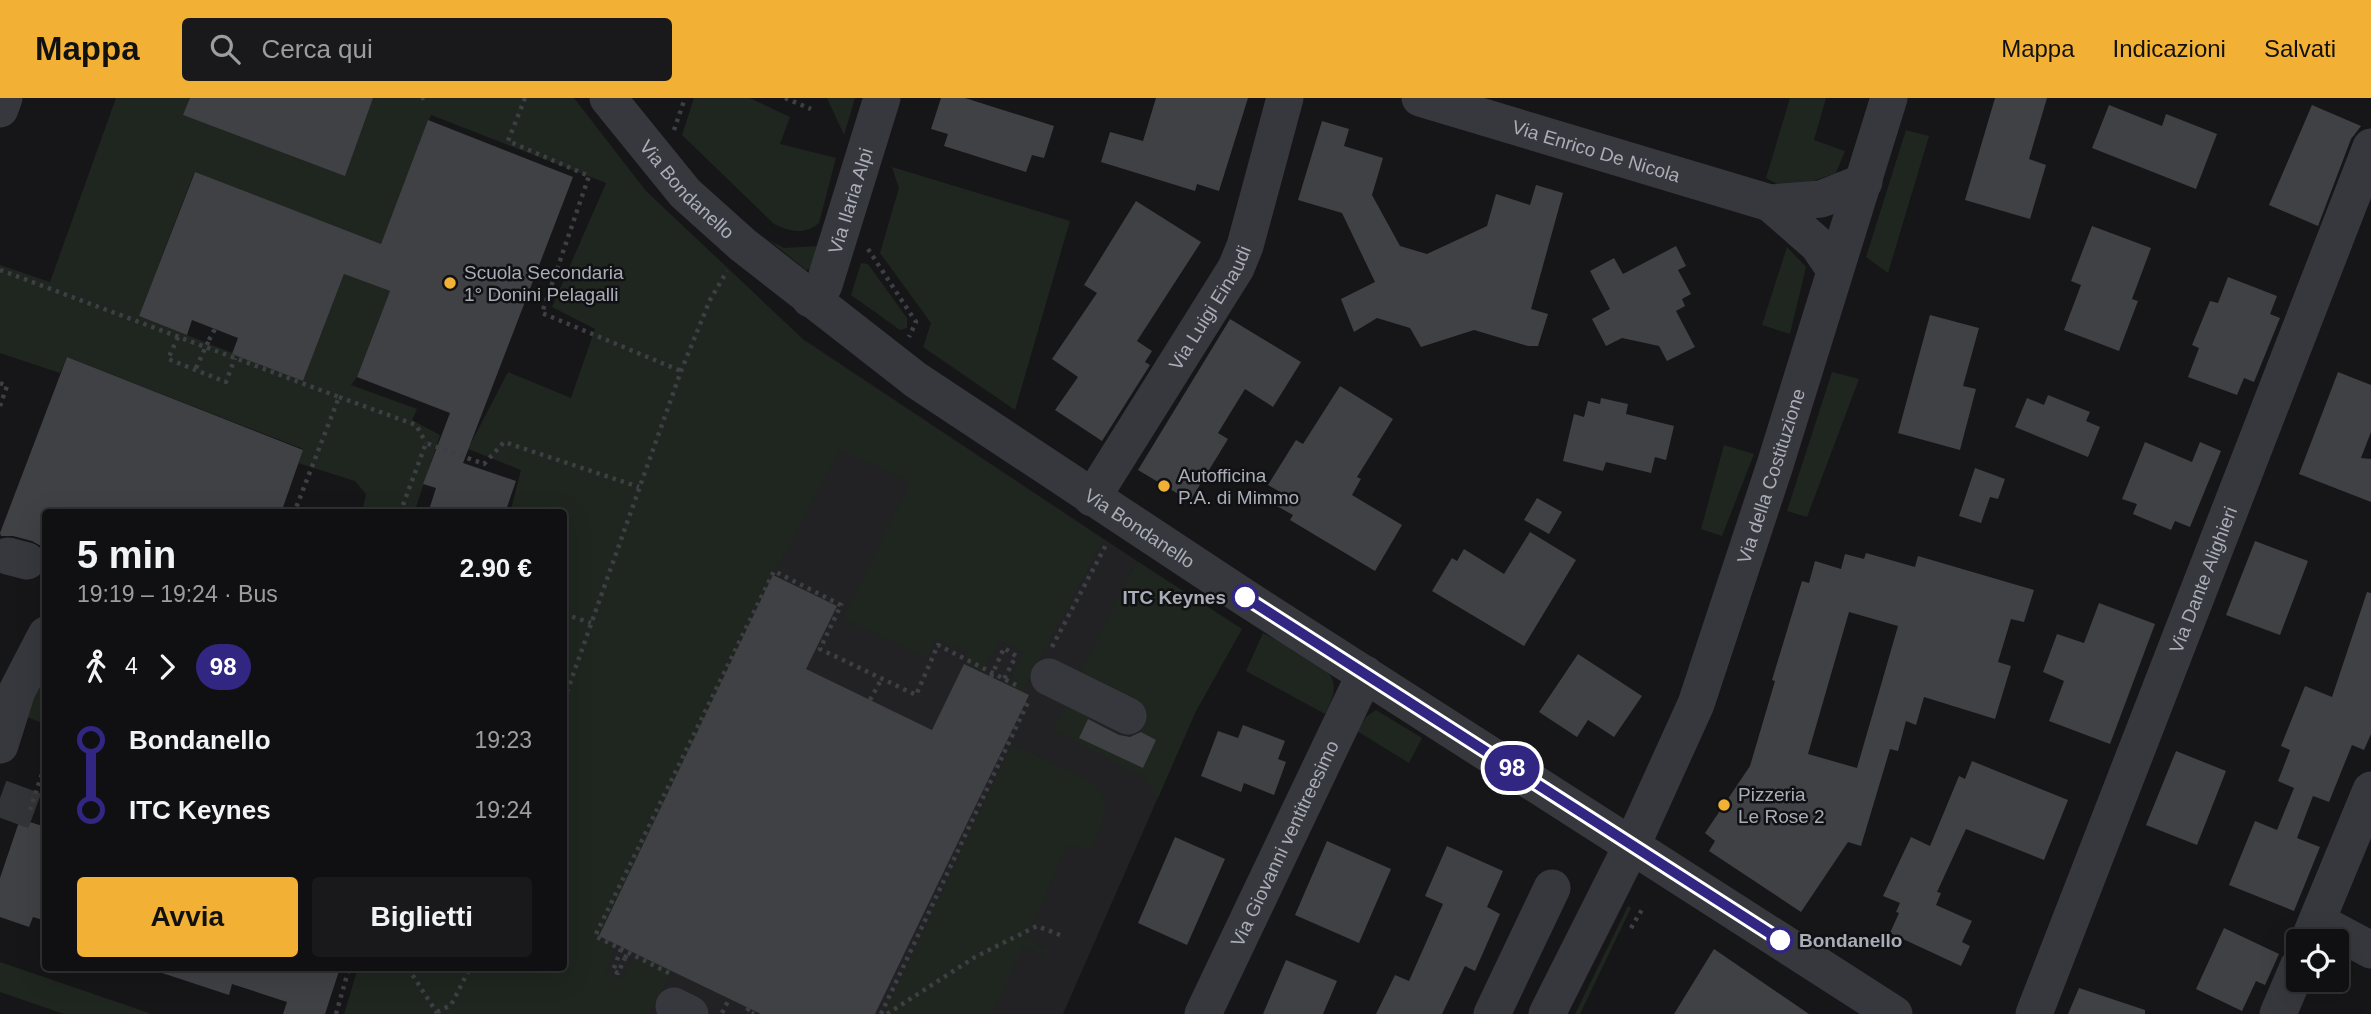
<!DOCTYPE html>
<html lang="it">
<meta charset="utf-8">
<style>
body{margin:0;font-family:Arial,sans-serif;background:#19191b;color:#f1f3f6;height:100vh;display:flex;flex-direction:column;font-size:26px;white-space:nowrap}
*{box-sizing:border-box;margin:0}
p{font-size:23px;color:#9c9d9f}
.icon{flex:none;width:38px;height:38px;fill:none;stroke:currentColor;stroke-width:2;stroke-linecap:round;stroke-linejoin:round}
.map{position:relative;flex:1;overflow:hidden}
.drawer{position:absolute;left:42px;top:411px;width:525px;height:462px;display:flex;flex-direction:column;background:#101012;border-radius:7px;box-shadow:0 7px 28px #0002,0 0 0 2px #303032}
.drawer>*{flex:none}
.badge{padding:0 14px;border-radius:23px;font-size:24px;line-height:46px}
.fabs{position:absolute;left:2286px;top:831px;display:grid;gap:14px}
.fabs a{display:grid;place-items:center;width:63px;height:63px;border-radius:7px;background:#101012;box-shadow:0 7px 28px #0002,0 0 0 2px #303032;font-size:35px}
.map>.badge{position:absolute;translate:-50% -50%;box-shadow:0 0 0 4px #fff}
.legs{display:flex;align-items:center;gap:10px;height:77px;padding:0 35px;font-size:23px}
.legs p{margin-inline-start:auto}
.overview{display:flex;align-items:center;justify-content:space-between;height:119px;padding:0 35px}
h1{font-size:38px;font-weight:700;line-height:52px}
.button{display:flex;gap:14px;margin-top:auto;padding:14px 35px}
.button a{flex:1;height:80px;border-radius:7px;background:#f2b134;color:#111;font-size:28px;font-weight:700;line-height:80px;text-align:center}
.button a+a{background:#19191b;color:#f1f3f6}
ul{padding:0 35px;list-style:none}
li{display:flex;align-items:center;gap:24px;height:70px;font-size:26px}
li i{display:grid;place-items:center;width:10px;height:100%;margin:0 9px;background:currentColor}
li i::after{content:'';width:18px;height:18px;margin:-9px;border:5px solid;border-radius:50%;background:#101012}
li p{margin-inline-start:auto}
li:first-child i{background:linear-gradient(#0000 50%,currentColor 0)}
li:last-child i{background:linear-gradient(currentColor 50%,#0000 0)}
header{display:flex;align-items:center;gap:42px;box-sizing:border-box;height:98px;padding:0 35px;background:#f2b134;color:#111}
header strong{font-size:33px}
nav{display:flex;gap:38px;margin-inline-start:auto;font-size:24px}
.search{width:490px;height:63px;background:#19191b;display:flex;align-items:center;gap:18px;box-sizing:border-box;padding:0 24px;border-radius:7px;color:#9c9d9f;font-size:26px}
.map>svg:first-child{display:block}
.built{fill:#222225}
.green{fill:#1e261f}
.building{fill:#404145;fill-rule:evenodd}
.lines{fill:none;stroke-linecap:round;stroke-linejoin:round}
.minor-tunnel{stroke:#333438;stroke-width:37;stroke-dasharray:37 18;stroke-linecap:butt}
.path{stroke:#3d3f44;stroke-width:4.5;stroke-dasharray:3.5 5;stroke-linecap:butt}
.minor{stroke:#37383d;stroke-width:37}
.path-bridge{stroke:#3d3f44;stroke-width:4.5;stroke-dasharray:3.5 5;stroke-linecap:butt}
.line-1-casing{stroke:#fff;stroke-width:16}
.line-1{stroke:#312783;stroke-width:10}
.poi-dot{fill:#f2b134;stroke:#111113;stroke-width:2.5}
.stop-1-dot{fill:#fff;stroke:#312783;stroke-width:3.5}
.labels{text-anchor:middle;dominant-baseline:central;stroke-width:5;stroke-linejoin:round;paint-order:stroke}
.street-label{font-size:19px;fill:#a8adb8;stroke:#111113}
.poi-label{font-size:19px;fill:#a8adb8;stroke:#111113;text-anchor:start}
.stop-label{font-size:19px;font-weight:bold;fill:#a8adb8;stroke:#111113;text-anchor:end}
</style>
<header>
<strong>Mappa</strong>
<div class="search"><svg class="icon" aria-label="search" viewBox="0 0 24 24"><circle cx="10" cy="10" r="6"/><path d="M15 15l6 6"/></svg>Cerca qui</div>
<nav><a>Mappa</a><a>Indicazioni</a><a>Salvati</a></nav>
</header>
<div class="map">
<svg width="2371" height="916" viewBox="0 0 2371 916">
<rect width="100%" height="100%" fill="#161618"/>
<path class="built" d="M804,242l333,221 -47,97 105,55 -132,301h-424l-75,-46z"/>
<path class="green" d="M116,0h458l72,93 158,149 299,199 -81,153 -14,-7 16,-33 -24,-12 -18,32 -18,-8 5,-11 -32,-15 -10,20 -84,-39 67,-137 -70,-32 -67,125 -174,361 18,8 -12,27 17,9 14,-27 36,18 -23,43h-305l14,-46h206v-455h-54l11,-43 -53,-21 40,-77 63,26 24,-69 -43,-22 54,-124 -175,-68 -50,129 -187,-71 -55,143 164,65 41,-107 46,17 -33,86 -6,8 66,24 -5,11 28,15 -26,78h-52l4,-19 -11,-13 -57,-18 5,-14 -236,-92 -7,16 -60,-20v-88l50,17z
M694,0h56l40,19 -10,27 56,14 -17,65c-14,12 -30,9 -45,1l-92,-89z
M827,0h28l-11,37z
M1790,0h36l-12,42 31,11 -9,22 -49,17 -21,-12z
M1906,32l23,6 -41,137 -22,-16z
M892,69l178,54 -55,189 -92,-63 8,-24 -51,-70 19,-65z
M769,142l15,8 35,-2 -6,22 -7,2z
M1787,149l19,20 -16,67 -28,-9z
M861,165l7,1 39,54v10l-7,2 -49,-35z
M1832,274l27,7 -52,138 -20,-6z
M1724,347l30,9 -32,82 -21,-7z
M1137,463l105,68 -47,84 -37,85 -13,-20 -88,-46 -3,-4 15,-30 23,12 -13,28 64,30 13,-28 -25,-12 -53,-50z
M1263,535c16,8 65,30 70,48 3,11 -3,23 -8,33l-79,-43z
M45,571v55l-18,-7z
M1376,612l46,28 -13,25 -52,-32 10,-15z
M1012,646l78,37c28,20 10,46 0,72l-21,-10 -43,95 21,11 -3,6 -21,-9 -31,68h-108z
M1628,808l3,2 -51,106h-5z
M0,864l152,52h-88l-64,-22z"/>
<path class="building" d="M190,0h183l-28,78 -162,-61z
M941,0h24l89,28 -10,32 -12,-3 -6,17 -82,-26 4,-12 -17,-5z
M1156,0h92l-29,93 -22,-7 -2,7 -94,-29 9,-30 33,9z
M1995,0h52l-18,61 17,6 -16,54 -65,-19z
M2109,7l53,21 4,-12 51,20 -21,55 -104,-41z
M2312,7l49,21 -10,13 -33,87 -49,-21z
M428,22l145,57 -110,286 53,18 -11,32h-77l8,-25 -13,-4 27,-71 -93,-36 33,-86 -46,-17 -41,107 -71,-27 6,-16 -46,-18 -5,15 -48,-19 56,-144 186,72z
M1322,23l27,8 -5,17 39,12 -11,37 28,51 27,8 60,-28 9,-32 34,11 6,-20 27,8 -32,116 17,5 -10,32h-10l-54,-16 -53,17 -11,-19 -33,-10 -23,14 -13,-33 34,-17 -33,-69 -44,-13z
M1136,103l65,41 -64,99 15,10 -7,11 5,3 -48,76 -47,-31 23,-33 -26,-18 45,-66 -13,-8z
M2092,128l59,22 -19,51 6,2 -19,50 -55,-21 17,-45 -10,-4z
M1676,148l10,20 -8,4 13,24 -9,5 3,7 -9,5 19,36 -28,14 -8,-15 -37,-8 -16,8 -14,-27 18,-10 -20,-38 24,-13 9,16z
M2228,179l49,19 -7,18 10,4 -26,64 -10,-4 -7,17 -49,-18 11,-29 -7,-3 18,-44 8,2z
M1930,217l49,13 -16,58 13,3 -16,61 -62,-17z
M1230,221l71,43 -28,45 -28,-18 -27,44 10,6 -38,62 -52,-31z
M67,259l236,93 -22,63h-235v39l-5,-6 -9,-5 -19,-5h-12l-1,-3z
M2338,274l33,13v47l-10,26 10,1v43l-72,-28z
M1340,288l53,33 -36,58 4,2 -9,16 50,30 -27,46 -85,-51 3,-5 -18,-10 7,-12 -14,-8 28,-45 7,4z
M2048,297l42,17 -4,9 14,6 -12,30 -73,-30 12,-29 17,7z
M1601,300l27,6 -2,10 48,12 -8,34 -11,-3 -4,16 -45,-11 -3,9 -40,-10 11,-47 10,3 4,-16 12,3z
M2145,344l47,20 8,-20 21,9 -31,76 -15,-6 -4,9 -38,-16 4,-10 -15,-5z
M1975,370l30,11 -7,20 -8,-2 -9,26 -22,-7z
M1537,400l25,14 -13,22 -25,-14z
M1530,434l46,28 -52,86 -92,-55 20,-33 5,3 7,-12 40,25z
M2255,443l53,20 -28,74 -54,-20z
M1866,455l49,14 3,-11 116,34 -10,32 -13,-3 -13,43 13,4 -16,53 -71,-22 -8,28 -10,-4 -8,30 -8,-2 -29,97 -13,-4 -47,70 -92,-61 6,-10 -10,-8 45,-67 25,-85 -3,-1 30,-99 7,2 6,-22 26,8 4,-15 19,5zM1849,514l49,14 -41,142 -49,-14z
M773,477l64,31 -31,63 126,61 32,-66 65,31 -154,319h-114l-162,-78z
M2367,494l4,1v141l-7,16 -12,-5 -23,57 -16,-6 -16,42 23,9 -26,64 -65,-26 26,-64 22,9 17,-42 -16,-7 12,-31 -9,-4 24,-60 27,11z
M2099,505l56,21 -45,120 -61,-23 15,-40 -21,-9 14,-38 27,9z
M1578,556l64,42 -28,41 -26,-17 -11,17 -38,-25z
M1088,621l31,16 11,2 11,-5 15,8 -13,28 -64,-30z
M1243,627l42,16 -7,18 8,3 -12,33 -30,-12 -3,9 -40,-16 17,-45 20,7z
M2176,653l50,20 -29,74 -51,-20z
M1972,663l96,39 -24,60 -78,-31 -29,63 4,1 -5,12 36,16 -10,21 8,4 -9,20 -71,-33 9,-20 -3,-1 4,-9 -17,-7 28,-59 19,9 29,-70 6,3z
M20,721l26,8v94l-13,-4 -4,10 -29,-10v-39z
M1175,739l50,22 -38,86 -49,-22z
M1327,743l64,28 -32,74 -64,-28z
M1447,748l56,25 -16,36 13,7 -25,57 -10,-5 -23,48h-66l19,-39 14,6 34,-77 -18,-8z
M2224,830l55,26 -14,31 -9,-4 -14,30 -46,-22z
M1714,851l95,65h-135z
M1286,862l51,21 -14,33h-60z
M160,870h180l-15,46h-42l4,-12 -55,-18 -3,11 -70,-23z
M2079,890l66,22v4h-77z"/>
<g class="lines">
<path class="minor-tunnel" d="M0,700l46,17"/>
<path class="path" d="M421,0h5
M525,0l-17,43 81,35 -47,137 139,58
M785,0l26,11
M674,32l11,-32
M868,151l48,73 -7,15
M0,172l339,127 -45,116
M178,239l-10,22 58,23 9,-24
M209,242l6,-11
M0,285l7,3 -7,20
M339,299l77,28 10,18
M400,415l26,-70 58,21 20,-22 135,45
M564,516l27,9
M1052,549l55,-104
M991,579l13,-29 12,8 -12,23
M564,602l117,-329 29,-71 17,-29
M870,602l12,-22
M30,712l16,-48
M1631,830l12,-20
M621,851l-8,22 5,2 7,-15
M408,870l29,45
M669,875l-74,-37 179,-365 67,34 -21,44 96,46 22,-50 80,41
M749,910l-2,3 7,3
M437,914l14,-7 19,-37
M722,915l7,-14
M336,916l13,-46
M881,916l147,-312
M887,916l88,-57 62,-31 23,9"/>
<g class="minor">
<path id="s1" d="M608,0l77,95 58,52 173,135 328,217 650,417"/>
<path id="s2" d="M1420,0l350,105 51,-4 43,-17"/>
<path d="M0,11l4,-11"/>
<path d="M1770,105l48,42 17,25"/>
<path id="s3" d="M810,201l14,-14 58,-187"/>
<path id="s4" d="M1092,400l144,-230 9,-22 40,-148"/>
<path d="M8,458l19,5"/>
<path d="M1049,579l79,39"/>
<path d="M0,647l17,-54 29,-56"/>
<path d="M2317,823l54,29"/>
<path d="M2308,844l63,-152"/>
<path d="M674,908l16,8"/>
<path id="s5" d="M1203,916l162,-340"/>
<path d="M1492,916l60,-126"/>
<path id="s6" d="M1547,916l85,-169 64,-141 79,-239 114,-367"/>
<path id="s7" d="M2034,916l337,-867"/>
<path d="M2278,916l20,-47"/>
</g>
<path class="path-bridge" d="M196,270l13,-28
M625,860l4,-8"/>
</g>
<g class="lines">
<g class="line-1-casing">
<path id="line-1" d="M1245,499l535,343"/>
</g>
<use href="#line-1" class="line-1"/>
</g>
<g class="poi-dot">
<circle cx="450" cy="185" r="7"/>
<circle cx="1164" cy="388" r="7"/>
<circle cx="1724" cy="707" r="7"/>
</g>
<g class="stop-1-dot">
<circle cx="1245" cy="499" r="12"/>
<circle cx="1780" cy="842" r="12"/>
</g>
<g class="labels">
<g class="street-label">
<text stroke="none"><textPath href="#s2" startOffset="184">Via Enrico De Nicola</textPath></text>
<text stroke="none"><textPath href="#s1" startOffset="121">Via Bondanello</textPath></text>
<text stroke="none"><textPath href="#s3" startOffset="108">Via Ilaria Alpi</textPath></text>
<text stroke="none"><textPath href="#s4" startOffset="224">Via Luigi Einaudi</textPath></text>
<text stroke="none"><textPath href="#s6" startOffset="584">Via della Costituzione</textPath></text>
<text stroke="none"><textPath href="#s1" startOffset="688">Via Bondanello</textPath></text>
<text stroke="none"><textPath href="#s7" startOffset="466">Via Dante Alighieri</textPath></text>
<text stroke="none"><textPath href="#s5" startOffset="189">Via Giovanni ventitreesimo</textPath></text>
</g>
<g class="poi-label">
<text x="464" y="174">Scuola Secondaria<tspan x="464" dy="22">1° Donini Pelagalli</tspan></text>
<text x="1178" y="377">Autofficina<tspan x="1178" dy="22">P.A. di Mimmo</tspan></text>
<text x="1738" y="696">Pizzeria<tspan x="1738" dy="22">Le Rose 2</tspan></text>
</g>
<g class="stop-label">
<text x="1226" y="499">ITC Keynes</text>
<text x="1799" y="842" text-anchor="start">Bondanello</text>
</g>
</g>
</svg>
<div class="fabs">
<a><svg class="icon" aria-label="locate" viewBox="0 0 24 24"><circle cx="12" cy="12" r="6"/><path d="M12 2v4M12 18v4M2 12h4M18 12h4"/></svg></a>
</div>
<b class="badge" style="left:1512px;top:670px;background:#312783;color:#fff">98</b>
<section class="drawer">
<div class="overview"><div><h1>5 min</h1><p>19:19 – 19:24 · Bus</p></div><b>2.90 €</b></div>
<div class="legs"><svg class="icon" aria-label="walk" viewBox="0 0 24 24"><circle cx="13" cy="4" r="2"/><path d="M13 8l-2 6 4 7M11 14l-3 7M7 12l3-4h3l4 4"/></svg>4<svg class="icon" aria-label="forward" viewBox="0 0 24 24"><path d="M9 5l7 7-7 7"/></svg><b class="badge" style="background:#312783;color:#fff">98</b></div>
<ul>
<li><i style="color:#312783"></i><b>Bondanello</b><p>19:23</p></li>
<li><i style="color:#312783"></i><b>ITC Keynes</b><p>19:24</p></li>
</ul>
<div class="button"><a>Avvia</a><a>Biglietti</a></div>
</section>
</div>
